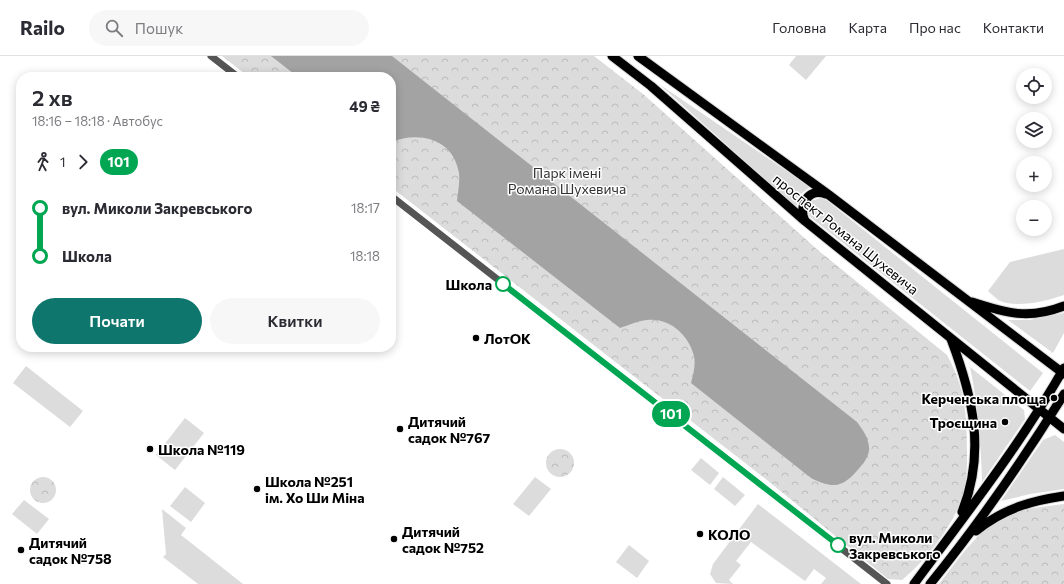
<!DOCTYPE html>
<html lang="uk">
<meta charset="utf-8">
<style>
body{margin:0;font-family:Commissioner,sans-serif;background:#f7f7f7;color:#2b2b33;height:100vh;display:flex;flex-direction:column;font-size:15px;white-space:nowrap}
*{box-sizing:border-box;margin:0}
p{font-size:13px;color:#7c7c81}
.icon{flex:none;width:22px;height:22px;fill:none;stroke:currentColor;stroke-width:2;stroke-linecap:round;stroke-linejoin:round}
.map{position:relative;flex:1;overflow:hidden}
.panel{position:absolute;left:16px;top:16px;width:380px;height:280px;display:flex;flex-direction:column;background:#fff;border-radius:16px;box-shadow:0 2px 10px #0003}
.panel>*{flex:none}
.badge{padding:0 8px;border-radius:13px;font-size:14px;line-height:26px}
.controls{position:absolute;left:1016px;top:12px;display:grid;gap:8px}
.controls a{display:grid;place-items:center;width:36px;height:36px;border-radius:50%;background:#fff;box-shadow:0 2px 10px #0003;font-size:20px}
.map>.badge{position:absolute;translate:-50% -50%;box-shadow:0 0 0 2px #fff}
.legs{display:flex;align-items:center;gap:6px;height:44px;padding:0 16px;font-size:13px}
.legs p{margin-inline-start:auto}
.headline{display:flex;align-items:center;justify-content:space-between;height:68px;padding:0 16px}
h1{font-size:22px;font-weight:600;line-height:30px}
.cta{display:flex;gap:8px;margin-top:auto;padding:8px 16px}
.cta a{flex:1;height:46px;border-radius:24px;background:#0f766e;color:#fff;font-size:16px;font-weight:600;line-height:46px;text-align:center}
.cta a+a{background:#f7f7f7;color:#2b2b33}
ul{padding:0 16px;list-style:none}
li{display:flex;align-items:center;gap:14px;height:48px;font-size:15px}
li i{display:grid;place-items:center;width:6px;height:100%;margin:0 5px;background:currentColor}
li i::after{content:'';width:10px;height:10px;margin:-5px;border:3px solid;border-radius:50%;background:#fff}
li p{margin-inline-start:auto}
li:first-child i{background:linear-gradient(#0000 50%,currentColor 0)}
li:last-child i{background:linear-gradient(currentColor 50%,#0000 0)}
header{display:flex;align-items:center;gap:24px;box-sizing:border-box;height:56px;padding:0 20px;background:#fff;border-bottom:1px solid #e1e1e2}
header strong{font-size:19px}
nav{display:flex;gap:22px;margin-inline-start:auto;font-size:14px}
.search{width:280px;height:36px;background:#f7f7f7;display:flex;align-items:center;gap:10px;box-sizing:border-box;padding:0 14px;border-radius:22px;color:#7c7c81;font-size:15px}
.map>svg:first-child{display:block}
.grass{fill:#dcdcdc}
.forest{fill:url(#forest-crowns)}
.water{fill:#a3a3a3}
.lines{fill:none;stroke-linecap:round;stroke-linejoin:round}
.major-casing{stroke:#dbdbdb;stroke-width:11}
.minor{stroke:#555;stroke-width:7}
.major{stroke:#000;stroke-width:9}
.line-1-casing{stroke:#fff;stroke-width:9}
.line-1{stroke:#00a651;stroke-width:6}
.stop-1-dot{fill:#fff;stroke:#00a651;stroke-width:2}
.poi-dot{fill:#000;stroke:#fff;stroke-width:1.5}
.labels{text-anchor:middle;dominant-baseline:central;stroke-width:3;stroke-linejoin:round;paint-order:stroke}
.park-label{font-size:14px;fill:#333;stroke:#fff}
.street-label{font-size:14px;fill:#000;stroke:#fff}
.stop-label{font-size:14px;font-weight:bold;fill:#000;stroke:#fff;text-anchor:end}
.poi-label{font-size:14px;font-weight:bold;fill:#000;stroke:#fff;text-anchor:start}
</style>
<header>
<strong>Railo</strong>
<div class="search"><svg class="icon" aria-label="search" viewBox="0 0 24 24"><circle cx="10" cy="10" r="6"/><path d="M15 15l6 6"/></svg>Пошук</div>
<nav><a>Головна</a><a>Карта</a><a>Про нас</a><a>Контакти</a></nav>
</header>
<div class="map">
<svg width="1064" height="528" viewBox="0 0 1064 528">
<defs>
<pattern id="forest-crowns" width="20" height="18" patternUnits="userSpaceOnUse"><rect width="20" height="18" fill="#dcdcdc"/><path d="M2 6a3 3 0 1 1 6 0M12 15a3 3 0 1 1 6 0" fill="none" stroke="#bbb"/></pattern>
</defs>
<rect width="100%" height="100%" fill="#fff"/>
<path class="grass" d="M796,0h30l-20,24 -17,-15z
M659,28l151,103 -10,8 -4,12z
M821,142l4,1 218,174 -13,18 -221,-175 -2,-8 4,-7z
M1064,193v46c-16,6 -50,14 -66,5 -3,-3 -7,-6 -10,-9l22,-29z
M1064,257v20l-11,20 -45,-33h22z
M26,310l57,45 -13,16 -57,-44z
M970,311l54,43 1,9 -43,63c-1,-39 -4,-77 -12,-115z
M185,362l19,15 -29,37 -19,-15z
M1055,379l9,7v47l-34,5 -29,7 42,-61z
M701,402l18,15 -9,12 -19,-15z
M535,421l16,12 -22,27 -16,-12z
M723,421l22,18 -10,11 -21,-17z
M185,431l20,16 -14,19 -21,-16z
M24,444l25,19 -12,15 -25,-20z
M758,448l103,80h-40l5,-6 -12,-9 -9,12 -54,-39 -15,19 5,4 -12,15 4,4 -17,-1 -6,-9 3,-10z
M162,453l24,19 -5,7 62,49h-45l-35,-27 3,-3z
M629,489l20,16 -12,17 -21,-16z"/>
<path class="forest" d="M222,0h372l49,38 176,157 128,104c18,32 20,61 20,97 0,18 0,37 -8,54 -12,27 -34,55 -57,74l-14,-1 -121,-99 -376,-293v-110h-142z
M546 407a14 14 0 1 1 28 0a14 14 0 1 1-28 0Z
M30 434a13 13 0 1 1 26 0a13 13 0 1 1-26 0Z
M1064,448v80h-125c21,-26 39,-56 71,-70 16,-6 37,-8 54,-10z"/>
<path class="water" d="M271,0h121l465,366c6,8 11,15 12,25 1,6 -4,15 -8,19 -17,21 -26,24 -50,12l-120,-95c2,-8 5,-18 3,-27 -5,-21 -25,-39 -47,-36 -10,1 -18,5 -27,8l-163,-127c1,-9 3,-19 2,-28 -6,-35 -40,-42 -68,-31v-65h-93z"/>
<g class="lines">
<g class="major-casing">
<path id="major" d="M612,0l39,30 154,135 259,208
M638,0l191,139 235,179
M805,165c-7,-15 3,-34 21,-27
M972,246c34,11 57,18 92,4
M951,283c22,58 35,113 11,173
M976,475c27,-22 54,-30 88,-35
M914,528c52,-70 107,-140 150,-216
M930,528c49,-60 93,-124 134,-190"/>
</g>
<path class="minor" d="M211,0l27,21
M391,140l496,388"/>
<use href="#major" class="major"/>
</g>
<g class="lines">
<g class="line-1-casing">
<path id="line-1" d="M503,228l335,261"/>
</g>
<use href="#line-1" class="line-1"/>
</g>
<g class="stop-1-dot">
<circle cx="503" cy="228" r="7"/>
<circle cx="838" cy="489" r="7"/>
</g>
<g class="poi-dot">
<circle cx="476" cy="282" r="4"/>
<circle cx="1054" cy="342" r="4"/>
<circle cx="1005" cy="366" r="4"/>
<circle cx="400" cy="373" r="4"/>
<circle cx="150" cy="393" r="4"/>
<circle cx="257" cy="433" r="4"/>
<circle cx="700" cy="478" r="4"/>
<circle cx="394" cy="483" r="4"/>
<circle cx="21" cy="494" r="4"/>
</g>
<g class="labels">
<g class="park-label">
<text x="567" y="116">Парк імені<tspan x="567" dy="16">Романа Шухевича</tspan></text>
</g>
<g class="street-label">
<text transform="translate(846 178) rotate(39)">проспект Романа Шухевича</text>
</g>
<g class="stop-label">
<text x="492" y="228">Школа</text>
<text x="849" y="481" text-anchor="start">вул. Миколи<tspan x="849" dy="16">Закревського</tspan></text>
</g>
<g class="poi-label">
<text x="484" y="282">ЛотОК</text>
<text x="1046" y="342" text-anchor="end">Керченська площа</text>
<text x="408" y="365">Дитячий<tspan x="408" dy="16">садок №767</tspan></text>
<text x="997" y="366" text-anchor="end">Троєщина</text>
<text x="158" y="393">Школа №119</text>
<text x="265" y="425">Школа №251<tspan x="265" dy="16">ім. Хо Ши Міна</tspan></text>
<text x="402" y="475">Дитячий<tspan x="402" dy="16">садок №752</tspan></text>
<text x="708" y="478">КОЛО</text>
<text x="29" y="486">Дитячий<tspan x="29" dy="16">садок №758</tspan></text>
</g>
</g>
</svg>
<div class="controls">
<a><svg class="icon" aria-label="locate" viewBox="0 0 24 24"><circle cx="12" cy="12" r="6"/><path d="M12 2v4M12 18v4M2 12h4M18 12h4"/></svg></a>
<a><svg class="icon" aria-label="layers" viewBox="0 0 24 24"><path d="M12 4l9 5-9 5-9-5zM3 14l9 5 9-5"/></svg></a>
<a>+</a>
<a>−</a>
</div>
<b class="badge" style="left:671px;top:358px;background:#00a651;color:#fff">101</b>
<section class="panel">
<div class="headline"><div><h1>2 хв</h1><p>18:16 – 18:18 · Автобус</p></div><b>49 ₴</b></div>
<div class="legs"><svg class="icon" aria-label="walk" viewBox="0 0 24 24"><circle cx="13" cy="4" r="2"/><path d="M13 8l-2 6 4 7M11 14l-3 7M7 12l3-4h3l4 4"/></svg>1<svg class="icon" aria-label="forward" viewBox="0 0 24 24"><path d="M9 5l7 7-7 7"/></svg><b class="badge" style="background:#00a651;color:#fff">101</b></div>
<ul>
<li><i style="color:#00a651"></i><b>вул. Миколи Закревського</b><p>18:17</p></li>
<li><i style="color:#00a651"></i><b>Школа</b><p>18:18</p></li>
</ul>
<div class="cta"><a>Почати</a><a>Квитки</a></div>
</section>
</div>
